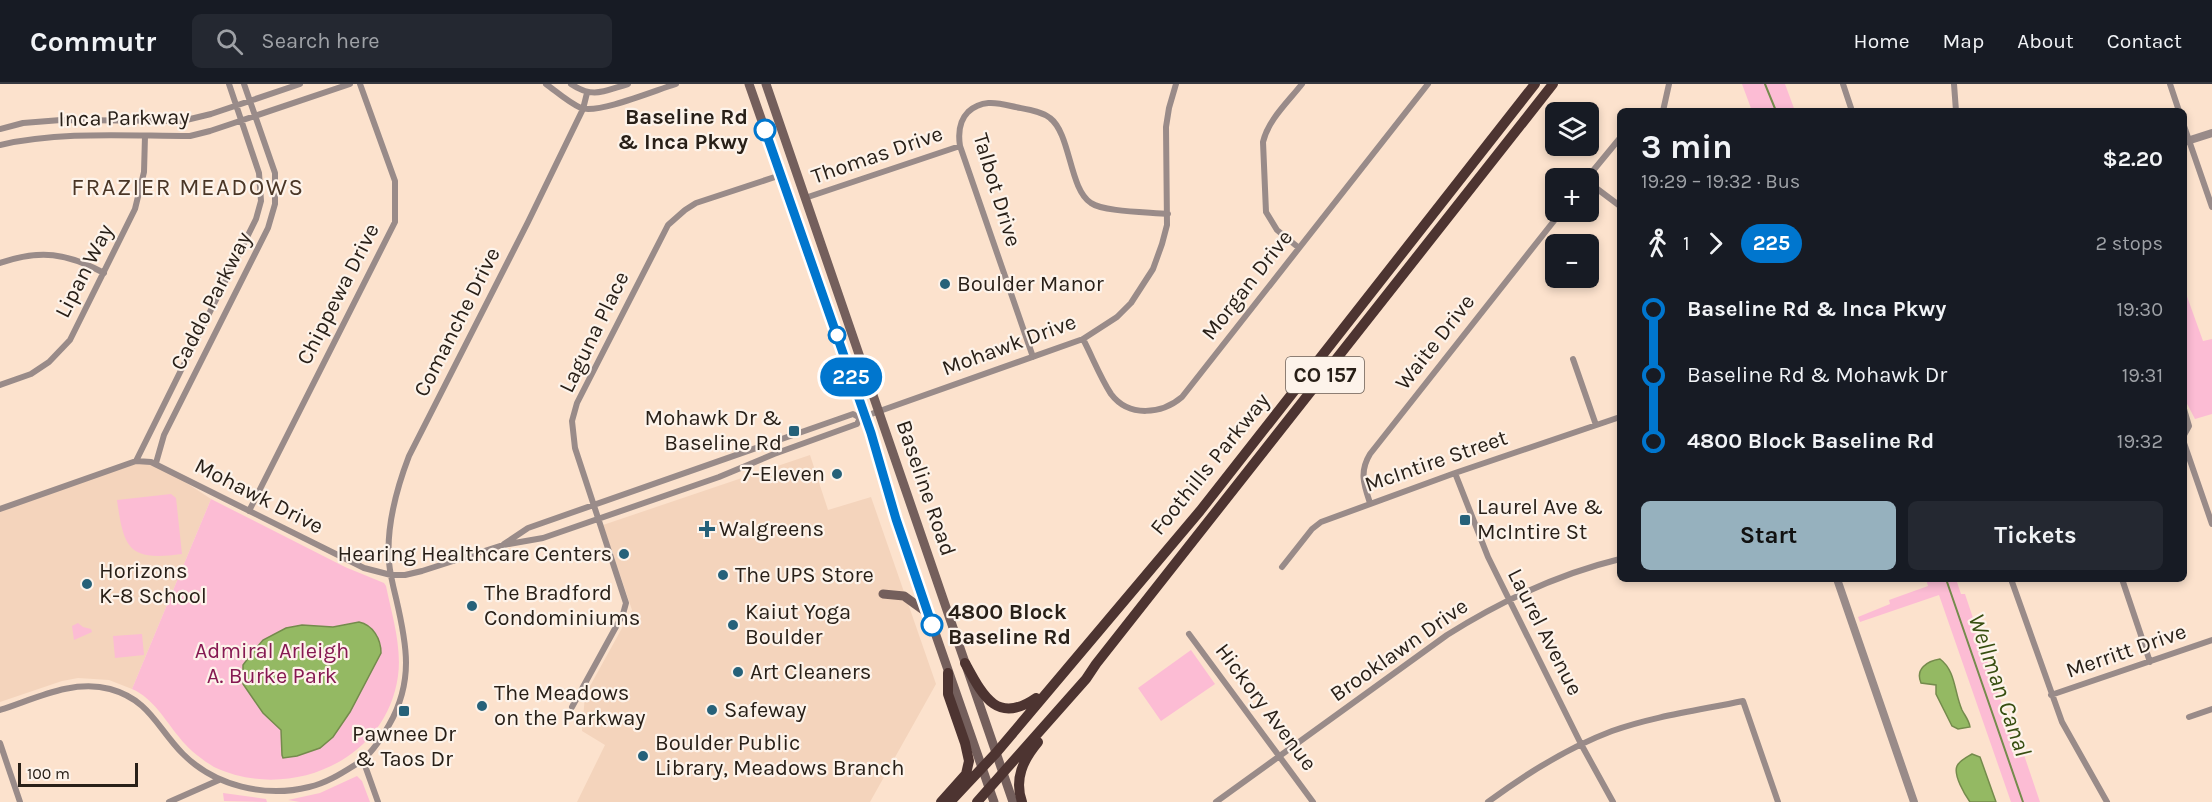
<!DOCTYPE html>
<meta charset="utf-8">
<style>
body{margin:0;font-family:Karla,sans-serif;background:#242831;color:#f1f3f6;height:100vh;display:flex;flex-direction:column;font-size:22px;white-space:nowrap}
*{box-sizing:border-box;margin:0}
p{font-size:20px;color:#9ea1a6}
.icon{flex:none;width:33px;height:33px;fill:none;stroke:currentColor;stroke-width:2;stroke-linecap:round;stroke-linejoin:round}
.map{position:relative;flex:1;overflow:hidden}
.side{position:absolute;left:1617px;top:24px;width:570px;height:474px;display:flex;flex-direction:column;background:#171b24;border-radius:9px;box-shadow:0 3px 9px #0003}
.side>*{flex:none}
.badge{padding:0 12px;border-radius:20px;font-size:21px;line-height:39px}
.controls{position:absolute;left:1545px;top:18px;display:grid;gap:12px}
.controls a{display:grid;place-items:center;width:54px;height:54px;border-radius:9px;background:#171b24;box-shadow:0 3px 9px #0003;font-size:30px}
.scale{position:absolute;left:18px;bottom:15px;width:120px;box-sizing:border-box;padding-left:6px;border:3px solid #292018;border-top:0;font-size:16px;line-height:21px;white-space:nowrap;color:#292018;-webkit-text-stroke:4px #fdf3ea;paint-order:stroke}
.map>.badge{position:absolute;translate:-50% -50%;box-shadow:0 0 0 3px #fff}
.legs{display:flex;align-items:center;gap:9px;height:66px;padding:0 24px;font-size:20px}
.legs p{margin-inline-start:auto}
.summary{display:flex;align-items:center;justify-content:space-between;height:102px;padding:0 24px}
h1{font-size:33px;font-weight:700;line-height:45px}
.action{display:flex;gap:12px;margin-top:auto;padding:12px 24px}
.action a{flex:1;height:69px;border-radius:9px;background:#96b1be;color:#111;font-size:24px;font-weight:700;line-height:69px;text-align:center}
.action a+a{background:#242831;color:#f1f3f6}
ul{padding:0 24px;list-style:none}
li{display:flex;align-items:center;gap:21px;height:66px;font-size:22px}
li i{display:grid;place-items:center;width:9px;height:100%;margin:0 8px;background:currentColor}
li i::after{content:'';width:15px;height:15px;margin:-8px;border:4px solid;border-radius:50%;background:#171b24}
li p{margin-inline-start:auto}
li:first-child i{background:linear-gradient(#0000 50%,currentColor 0)}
li:last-child i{background:linear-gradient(currentColor 50%,#0000 0)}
header{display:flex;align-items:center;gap:36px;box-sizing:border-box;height:84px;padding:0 30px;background:#171b24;border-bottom:2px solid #363941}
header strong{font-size:28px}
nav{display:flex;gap:33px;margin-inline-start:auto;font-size:21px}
.search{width:420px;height:54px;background:#242831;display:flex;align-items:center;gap:15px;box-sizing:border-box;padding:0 21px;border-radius:9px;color:#9ea1a6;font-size:22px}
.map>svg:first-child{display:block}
.built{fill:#f4d4bc}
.green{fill:#fcbcd4}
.water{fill:#94b963;stroke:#748b4c;stroke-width:1.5}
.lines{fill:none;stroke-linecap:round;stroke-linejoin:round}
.stream{stroke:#748b4c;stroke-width:2}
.minor{stroke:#998b89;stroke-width:6}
.tertiary{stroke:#998b89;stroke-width:8}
.secondary{stroke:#745f5c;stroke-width:9}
.trunk{stroke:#4d3431;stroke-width:10}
.line-1-casing{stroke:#fff;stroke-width:14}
.line-1{stroke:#0076ce;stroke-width:9}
.stop-1-dot{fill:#fff;stroke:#0076ce;stroke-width:3}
.poi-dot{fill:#266179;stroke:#fdf3ea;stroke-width:2}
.labels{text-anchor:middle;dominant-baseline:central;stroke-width:4.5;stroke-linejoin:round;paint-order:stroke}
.shield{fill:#fdf3ea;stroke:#695f57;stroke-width:1.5}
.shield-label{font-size:21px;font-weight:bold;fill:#292018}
.stop-label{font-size:22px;font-weight:bold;fill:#292018;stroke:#fdf3ea;text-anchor:end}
.street-label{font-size:22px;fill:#292018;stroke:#fdf3ea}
.poi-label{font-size:22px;fill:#292018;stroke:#fdf3ea;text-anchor:start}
.park-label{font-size:22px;fill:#861952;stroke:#fdf3ea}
.neighbourhood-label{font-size:24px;letter-spacing:1.5px;fill:#4a3626;stroke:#fdf3ea}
.water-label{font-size:24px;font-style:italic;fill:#374e10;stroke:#fdf3ea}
</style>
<header>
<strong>Commutr</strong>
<div class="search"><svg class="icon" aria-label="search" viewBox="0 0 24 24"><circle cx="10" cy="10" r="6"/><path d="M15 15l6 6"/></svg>Search here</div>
<nav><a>Home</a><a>Map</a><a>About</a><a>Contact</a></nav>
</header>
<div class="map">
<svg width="2212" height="718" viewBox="0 0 2212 718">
<rect width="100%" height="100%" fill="#fce2cd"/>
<path class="built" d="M810,371l18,55 43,-13 65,187 -66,118h-293l28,-57 -23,-14 3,-36 47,-85 -29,-85z
M136,377l20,2 55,36 -79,190 -23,-9 -31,-2 -16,3 -62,21v-193z"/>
<path class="green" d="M1742,0h43l10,27h-43z
M2184,204l19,53 9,-2v75l-17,5 -11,-21z
M171,410l5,4 6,56c-53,7 -58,-4 -65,-54z
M211,415l134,68 39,16 2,3c6,29 16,61 12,90 -12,86 -110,126 -184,91 -13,-8 -26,-18 -35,-30 -14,-17 -26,-39 -47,-48z
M1926,495h30l5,15h4l50,150 8,8 17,50h-29l-72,-207 -79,27 -2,-5 32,-13 -1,-4 39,-14z
M78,539l5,4 8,2 1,3 -18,8 -2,-14z
M142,550l2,21 -29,3 -2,-22z
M1191,566l24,34 -54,37 -23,-33z
M357,692l5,5 8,21h-70l-12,-2 32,-7z
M223,709l43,6 1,3 -43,-1z"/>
<path class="water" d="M359,538c14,3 22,17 22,31l-31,59 -17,25 -13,11 -23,8 -14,2 -1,-3 -1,-25 -18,-17 -20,-29v-19l9,-12 11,-13 23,-12 16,-3 31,2z
M1940,575c16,12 14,33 22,51 3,6 7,10 8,17l-12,2 -6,-3 -16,-32v-9l-15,-2c-6,-14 6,-22 19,-24z
M1972,670l8,3 16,45h-26c-5,-7 -17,-27 -13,-36 3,-6 10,-9 15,-12z"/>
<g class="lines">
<path class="stream" d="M1765,0l11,27
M1946,495l77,223"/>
<path class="minor" d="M546,0c11,8 23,19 35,24 18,6 75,-18 95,-24
M571,0c22,15 33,7 57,0
M1843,0l9,27
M1954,0l2,27
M2170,0l9,27
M1663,27l6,-27
M2184,42l28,81
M0,45l23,-6 38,-3 121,1 29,-7 89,-30
M0,61c61,-14 127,-9 190,-9l20,-5 140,-47
M1587,94l33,-40
M1588,98l32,24
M805,114l155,-52
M1299,164l-22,-18 -11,-18 -3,-70c5,-22 25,-40 39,-58
M0,179c40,-14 67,-10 104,10
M1083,255c9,17 17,38 28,55 18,24 51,20 71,3l246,-313
M1033,273l-73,-211c-2,-13 -1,-25 8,-34 13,-12 27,-10 43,-6 12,3 29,4 39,12 21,16 19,71 41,85 12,9 60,9 77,11
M1573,275l23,66
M0,301l31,-11 18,-12 21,-22 65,-131 9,-37 1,-36
M2184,325l5,17 -5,9
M2184,359l28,81
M136,377l120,-242 5,-18 -2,-28 -30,-89
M156,379l8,-28 104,-207 7,-24v-31l-31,-89
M1455,389l33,84 93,187 32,58
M1370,419c-6,-18 -11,-31 0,-49l191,-242
M0,425l136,-48 15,1 213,106 27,7h14l17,-4 81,-26 40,-7 176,-61 55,-23 83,-30 3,-6 223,-79 34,-22 14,-14 22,-34 9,-25 5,-19 -1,-98 3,-19 7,-24
M249,427l146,-289v-41l-35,-97
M504,460l24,-16 325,-114 7,4
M1282,483l30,-38 9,-7 134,-49 165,-56
M2011,495l51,143 45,80
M2122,495l28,83
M1189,550l124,168
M2051,611l161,-55
M572,623l51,-93 3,-11 -51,-155 -3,-27 5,-18 91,-178 17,-15 11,-7 85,-28
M0,626c35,-11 72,-31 110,-21 40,11 47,39 73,65 32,32 82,44 126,33 18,-4 33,-14 49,-24 13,-8 23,-24 31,-38 25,-44 18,-80 7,-127 -3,-12 -6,-24 -7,-36 -3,-36 7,-72 20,-106l119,-234 55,-113 4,-16
M2189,633l23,-8
M0,659l20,59
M363,676l15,42
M169,718l50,-22
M1216,718l231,-167c54,-34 111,-61 173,-76
M1488,718c39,-29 79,-54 124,-71 42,-15 88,-21 131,-30l35,101"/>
<path class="tertiary" d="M2184,58l28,-9
M1837,495l77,223"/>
<path class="secondary" d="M749,0l122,349 29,99 94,270
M766,0l247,718
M883,510l21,2 25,18"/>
<path class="trunk" d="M965,579c18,33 32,62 71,35
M941,718l25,-28 3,-13 -4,-18 -17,-49v-21
M950,718l46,-49 204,-242 335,-427
M977,718l109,-123 10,-15 457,-580
M1022,718c-8,-23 1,-42 16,-60"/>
</g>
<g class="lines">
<g class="line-1-casing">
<path id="line-1" d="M765,46l106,303 25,86 36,106"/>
</g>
<use href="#line-1" class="line-1"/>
</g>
<g class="stop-1-dot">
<circle cx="765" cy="46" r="10"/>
<circle cx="837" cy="251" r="8"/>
<circle cx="932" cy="541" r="10"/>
</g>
<g class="poi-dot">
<circle cx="945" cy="200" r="6"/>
<rect x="788" y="341" width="12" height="12" rx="3"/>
<circle cx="837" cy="390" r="6"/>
<rect x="1459" y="430" width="12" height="12" rx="3"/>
<path d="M704 436h6v6h6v6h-6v6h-6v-6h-6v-6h6z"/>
<circle cx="624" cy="470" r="6"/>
<circle cx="723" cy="491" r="6"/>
<circle cx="87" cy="500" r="6"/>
<circle cx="472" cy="522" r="6"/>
<circle cx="733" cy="541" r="6"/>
<circle cx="738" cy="588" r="6"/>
<circle cx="482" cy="622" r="6"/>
<circle cx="712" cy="626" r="6"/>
<rect x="398" y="621" width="12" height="12" rx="3"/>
<circle cx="643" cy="672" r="6"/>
</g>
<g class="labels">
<rect class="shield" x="1286" y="273" width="78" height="36" rx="4.5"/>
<g class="shield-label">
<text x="1325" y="291">CO 157</text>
</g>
<g class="stop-label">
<text x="748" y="33">Baseline Rd<tspan x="748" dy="25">&amp; Inca Pkwy</tspan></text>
<text x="948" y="528" text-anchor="start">4800 Block<tspan x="948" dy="25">Baseline Rd</tspan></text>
</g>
<g class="street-label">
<text transform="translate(124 34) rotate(-1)">Inca Parkway</text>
<text transform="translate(877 71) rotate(-19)">Thomas Drive</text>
<text transform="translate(997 106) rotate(73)">Talbot Drive</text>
<text transform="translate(84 187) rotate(-63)">Lipan Way</text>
<text transform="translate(1247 201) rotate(-52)">Morgan Drive</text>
<text transform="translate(338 210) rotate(-63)">Chippewa Drive</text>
<text transform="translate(211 217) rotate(-63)">Caddo Parkway</text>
<text transform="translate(457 238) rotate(-63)">Comanche Drive</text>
<text transform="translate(594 248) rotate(-64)">Laguna Place</text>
<text transform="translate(1435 258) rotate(-52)">Waite Drive</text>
<text transform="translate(1009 261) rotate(-20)">Mohawk Drive</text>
<text transform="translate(1436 377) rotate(-19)">McIntire Street</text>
<text transform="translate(1210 380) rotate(-51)">Foothills Parkway</text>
<text transform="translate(926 404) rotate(71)">Baseline Road</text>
<text transform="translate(259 412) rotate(27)">Mohawk Drive</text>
<text transform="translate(1545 548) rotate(63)">Laurel Avenue</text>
<text transform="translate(1399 566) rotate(-35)">Brooklawn Drive</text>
<text transform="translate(2126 567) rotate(-19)">Merritt Drive</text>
<text transform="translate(1266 623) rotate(53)">Hickory Avenue</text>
</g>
<g class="poi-label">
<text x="957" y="200">Boulder Manor</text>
<text x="782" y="334" text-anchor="end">Mohawk Dr &amp;<tspan x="782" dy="25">Baseline Rd</tspan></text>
<text x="825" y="390" text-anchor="end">7-Eleven</text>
<text x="1477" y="423">Laurel Ave &amp;<tspan x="1477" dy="25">McIntire St</tspan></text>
<text x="719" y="445">Walgreens</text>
<text x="612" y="470" text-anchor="end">Hearing Healthcare Centers</text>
<text x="99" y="487">Horizons<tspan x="99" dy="25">K-8 School</tspan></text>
<text x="735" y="491">The UPS Store</text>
<text x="484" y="509">The Bradford<tspan x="484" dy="25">Condominiums</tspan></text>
<text x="745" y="528">Kaiut Yoga<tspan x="745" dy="25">Boulder</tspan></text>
<text x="750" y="588">Art Cleaners</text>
<text x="494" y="609">The Meadows<tspan x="494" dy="25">on the Parkway</tspan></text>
<text x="724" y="626">Safeway</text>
<text x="404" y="650" text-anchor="middle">Pawnee Dr<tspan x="404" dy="25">&amp; Taos Dr</tspan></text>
<text x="655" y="659">Boulder Public<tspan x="655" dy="25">Library, Meadows Branch</tspan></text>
</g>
<g class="park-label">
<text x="272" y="567">Admiral Arleigh<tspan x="272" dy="25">A. Burke Park</tspan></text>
</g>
<g class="neighbourhood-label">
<text x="188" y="103">FRAZIER MEADOWS</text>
</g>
<g class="water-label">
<text transform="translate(2000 601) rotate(71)">Wellman Canal</text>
</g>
</g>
</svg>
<div class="controls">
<a><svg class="icon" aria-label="layers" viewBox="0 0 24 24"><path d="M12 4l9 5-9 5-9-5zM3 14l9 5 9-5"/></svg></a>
<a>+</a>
<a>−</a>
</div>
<div class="scale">100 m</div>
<b class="badge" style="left:851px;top:293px;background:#0076ce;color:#fff">225</b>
<section class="side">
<div class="summary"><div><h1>3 min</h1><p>19:29 – 19:32 · Bus</p></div><b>$2.20</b></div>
<div class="legs"><svg class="icon" aria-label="walk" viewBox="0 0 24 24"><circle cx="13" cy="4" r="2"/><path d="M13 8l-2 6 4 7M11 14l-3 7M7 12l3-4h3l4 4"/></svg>1<svg class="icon" aria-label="forward" viewBox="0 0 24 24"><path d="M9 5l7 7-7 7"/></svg><b class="badge" style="background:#0076ce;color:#fff">225</b><p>2 stops</p></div>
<ul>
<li><i style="color:#0076ce"></i><b>Baseline Rd &amp; Inca Pkwy</b><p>19:30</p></li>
<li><i style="color:#0076ce"></i><span>Baseline Rd &amp; Mohawk Dr</span><p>19:31</p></li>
<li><i style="color:#0076ce"></i><b>4800 Block Baseline Rd</b><p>19:32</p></li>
</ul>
<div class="action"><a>Start</a><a>Tickets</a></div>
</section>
</div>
